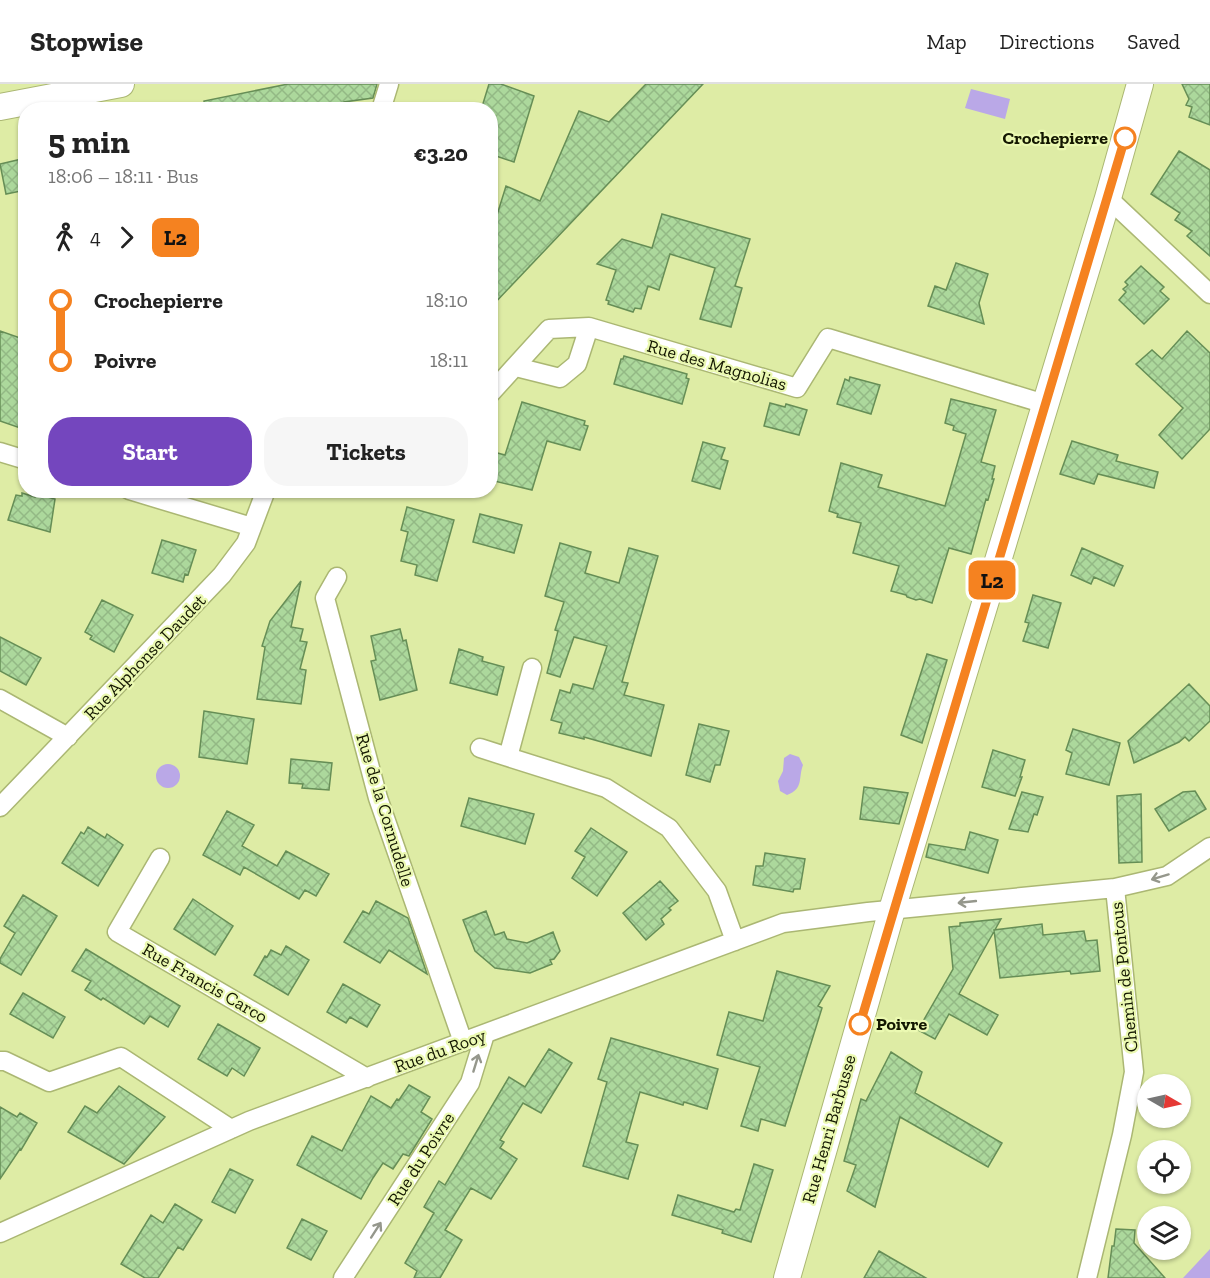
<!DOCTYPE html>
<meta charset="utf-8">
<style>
body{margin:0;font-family:"Zilla Slab",serif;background:#f6f6f6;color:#222;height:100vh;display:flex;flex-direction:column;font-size:22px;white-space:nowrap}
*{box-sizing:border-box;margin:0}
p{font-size:20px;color:#767676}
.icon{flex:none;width:33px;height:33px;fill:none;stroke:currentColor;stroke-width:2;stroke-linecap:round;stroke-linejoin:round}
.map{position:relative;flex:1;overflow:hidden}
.drawer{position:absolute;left:18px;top:18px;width:480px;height:396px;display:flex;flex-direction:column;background:#fff;border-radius:24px;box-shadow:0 2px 4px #0004}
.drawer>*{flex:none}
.badge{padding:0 12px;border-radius:9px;font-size:21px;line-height:39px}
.needle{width:39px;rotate:99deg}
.tools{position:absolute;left:1137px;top:990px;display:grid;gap:12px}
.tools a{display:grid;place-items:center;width:54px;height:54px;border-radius:50%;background:#fff;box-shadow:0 2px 4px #0004;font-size:30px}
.map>.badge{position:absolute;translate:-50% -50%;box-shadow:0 0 0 3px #fff}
.legs{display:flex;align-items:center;gap:9px;height:66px;padding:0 30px;font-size:20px}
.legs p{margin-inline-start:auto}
.summary{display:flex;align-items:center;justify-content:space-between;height:102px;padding:0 30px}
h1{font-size:33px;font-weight:800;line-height:45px}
.action{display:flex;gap:12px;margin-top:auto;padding:12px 30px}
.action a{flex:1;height:69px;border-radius:24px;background:#7446be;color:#fff;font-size:24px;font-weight:800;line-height:69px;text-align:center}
.action a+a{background:#f6f6f6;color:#222}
ul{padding:0 30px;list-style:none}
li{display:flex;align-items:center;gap:21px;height:60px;font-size:22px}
li i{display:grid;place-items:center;width:9px;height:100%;margin:0 8px;background:currentColor}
li i::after{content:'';width:15px;height:15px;margin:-8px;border:4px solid;border-radius:50%;background:#fff}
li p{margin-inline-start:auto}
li:first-child i{background:linear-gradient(#0000 50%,currentColor 0)}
li:last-child i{background:linear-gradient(currentColor 50%,#0000 0)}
header{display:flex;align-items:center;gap:36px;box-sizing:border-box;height:84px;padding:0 30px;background:#fff;border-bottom:2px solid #e0e0e0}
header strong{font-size:28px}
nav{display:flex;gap:33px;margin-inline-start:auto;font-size:21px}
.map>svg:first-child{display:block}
.water{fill:#baa8e7}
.building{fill:url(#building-cross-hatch);stroke:#668e56;stroke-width:1.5}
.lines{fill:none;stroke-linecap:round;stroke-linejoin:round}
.minor-casing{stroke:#abb773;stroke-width:21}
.secondary-casing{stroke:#abb773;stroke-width:28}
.minor{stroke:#fff;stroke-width:18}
.secondary{stroke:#fff;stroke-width:26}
.oneway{stroke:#95978c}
.line-1-casing{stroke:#fff;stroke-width:14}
.line-1{stroke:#f58220;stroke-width:9}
.stop-1-dot{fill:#fff;stroke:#f58220;stroke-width:3}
.labels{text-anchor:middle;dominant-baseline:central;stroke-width:4.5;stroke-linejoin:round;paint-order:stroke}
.stop-label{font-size:18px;font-weight:bold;fill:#131700;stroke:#ebf9b2;text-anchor:end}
.street-label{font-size:18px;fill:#131700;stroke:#ebf9b2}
</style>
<header>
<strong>Stopwise</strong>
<nav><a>Map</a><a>Directions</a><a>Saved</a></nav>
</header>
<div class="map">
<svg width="1210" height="1194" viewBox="0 0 1210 1194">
<defs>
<pattern id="building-cross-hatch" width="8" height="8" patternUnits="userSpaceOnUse" patternTransform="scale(1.5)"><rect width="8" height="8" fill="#acd89c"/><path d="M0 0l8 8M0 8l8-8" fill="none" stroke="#93b985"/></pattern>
</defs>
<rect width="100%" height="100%" fill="#deeca5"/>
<path class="water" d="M971,5l39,10 -5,20 -40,-11z
M790,670l9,3 4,8c-5,13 1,24 -16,30l-7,-4 -2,-10 5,-10 1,-13z
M156 692a12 12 0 1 1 24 0a12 12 0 1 1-24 0Z
M1210,1165v29h-27z"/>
<path class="building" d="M288,0h89l-4,14 -29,4 1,8h-140l-1,-9z
M489,0h12l33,12 -20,66 -24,-8v-44h-9z
M646,0h57l-213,224v-95l7,2 9,-29 34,15 39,-90 30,11z
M1182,0h28v41l-21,-8 3,-10 -6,-2 3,-6z
M1179,67l31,19v86l-23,-20 5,-5 -17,-11 5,-7 -29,-19z
M26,74v32l-20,4 -6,-30z
M662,130l88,25 -15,47 7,2 -11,39 -31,-8 15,-51 -45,-14 -11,36 -11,-4 -7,23 -6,-1 -2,4 -25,-8 1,-3 -3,-1 10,-30 -19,-6 25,-25 30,9z
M956,179l32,11 -9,29 5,21 -56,-18 7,-20 11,4z
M1141,182l23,21 -4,4 9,8 -25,25 -25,-24 7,-8 -3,-3 5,-4 -3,-3z
M0,247l26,9v90l-26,-9z
M1187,247l23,22v76l-28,30 -23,-24 24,-27 -47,-44 16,-14 10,9z
M624,272l63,18 -1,4 3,1 -7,25 -68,-20 7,-25h2z
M850,293l30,8 -9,29 -34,-10 8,-25 4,2z
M951,315l45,11 -15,52 14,4 -3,13h2l-6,21 -2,-1 -15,55 -22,-6 -17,55 -12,-4 -4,1 -9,-3 -1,-2 -15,-4 8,-25 -46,-13 8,-30 -24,-6 1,-3 -9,-3 12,-48 41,12 -4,12 67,19 21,-72 -13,-4 1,-4 -9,-3z
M522,318l63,19 -1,4 4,1 -8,24 -33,-9 -15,49 -42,-10v-29l15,4z
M770,319l15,4 1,-3 21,6 -8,25 -35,-9z
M1072,357l46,14 -2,6 42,11 -4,16 -56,-14 -4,10 -34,-10z
M703,358l22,6 -4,11 7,2 -8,28 -28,-8z
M22,409l13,4 1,-3 19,5 -5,33 -42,-12 8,-25 6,1z
M407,423l47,13 -17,61 -22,-6 2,-10 -16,-4 7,-29 -7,-2z
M480,430l42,11 -8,28 -41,-11z
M162,456l34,10 -8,25 -3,-1 -2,8 -31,-9z
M560,459l31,9 -6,21 34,10 10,-35 29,8 -36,126 6,1 -4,12 40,10 -13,51 -67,-19v2l-25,-6 3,-10 -11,-3 9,-30 10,3 3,-9 20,5 14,-43 -33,-9 -14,40 -13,-4 11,-42 -3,-1 9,-28 -19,-6z
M1082,464l41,18 -9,20 -20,-9 -3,7 -20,-9z
M301,497l-10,46 12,2 -3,12 7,1 -7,27 6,1 -5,34 -44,-5 8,-52 -3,-1 8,-25z
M1033,511l28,8 -13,45 -25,-7 6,-18 -4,-1z
M102,516l31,15 -19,37 -24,-13 2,-3 -7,-4z
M400,545l3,12 3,-1 11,50 -37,10 -9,-39 5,-1 -5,-24z
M0,553l41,21 -15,27 -26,-14z
M459,565l24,8 -1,4 22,6 -7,28 -47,-12z
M927,570l20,6 -25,83 -21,-8z
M1189,600l21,22v15l-21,20 -4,-4 -6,5 -45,21 -6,-22z
M204,627l50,8 -7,45 -48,-7z
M699,640l30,7 -9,34h-5l-5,17 -24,-7z
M1073,645l47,14 -11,42 -43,-11 6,-21 -6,-3z
M993,666l32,10 -5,17h2l-7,19 -33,-9z
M291,675l41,4 -3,27 -27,-2 1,-4 -14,-1z
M864,703l44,6 -9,31 -39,-5z
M1195,707l11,18 -37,22 -14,-22 28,-17z
M1022,708l21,5 -6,18 -3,-1 -6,18 -19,-3z
M1141,710l1,68 -23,1 -2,-67z
M469,714l65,16 -9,30 -64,-18z
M227,727l27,14 -12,21 35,20 9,-15 43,23 -13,22 -11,-6 -6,9 -55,-32 -4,8 -37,-20z
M88,743l17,11 2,-4 16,11 -25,41 -36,-23 19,-31 3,2z
M591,744l36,24 -30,44 -25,-18 13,-21 -10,-6z
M970,748l28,8 -10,33 -62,-16 3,-13 36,6z
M765,769l40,6 -5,30h-6l-1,3 -40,-7 3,-19h7z
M660,797l18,20 -9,7 2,2 -10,9 3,5 -18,16 -23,-27z
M23,811l34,21 -36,59 -21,-12v-4l15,-26 -11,-7z
M193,815l40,27 -18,29 -41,-26z
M376,817l32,17 19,56 -38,-24 -9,13 -36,-21 19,-31 6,3z
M486,827l9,24 9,-3 3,7 20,4 26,-11 7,19 -6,8 -4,1 2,4 -22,9 -35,-5 -20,-17 -12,-31z
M1001,835l-42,75 39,21 -11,20 -38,-21 -14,25 -17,-9 35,-61 -4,-42 11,-1v-3z
M1042,840l1,11 41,-4 2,10 11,-1 3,31 -29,3 -1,-3 -70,7 -6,-48z
M286,862l23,14 -21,35 -34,-20 11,-19 2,1 4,-7 10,5z
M86,865l94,57 -12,21 -18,-11 -6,8 -41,-26 -2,2 -16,-10 6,-9 -19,-10z
M777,887l53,15 -12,20 4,2 -37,118 -24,-7 -3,12 -17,-5 19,-59 -43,-12 12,-43 34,9z
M343,900l37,21 -13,22 -17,-10 -4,6 -19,-11z
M23,909l42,24 -12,21 -43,-24z
M218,940l42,24 -16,28 -12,-8 -5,8 -29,-17z
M611,954l107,31 -11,40 -23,-7 -1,3 -43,-13 -14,50 12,3 -10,34 -45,-13 24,-84 -9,-3z
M549,965l23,14 -31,50 -18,-10 -23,37 4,2 -4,6 17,11 -26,40 -20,-11 -26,42 17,10 -22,38h-26l3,-7 -12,-8 29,-50 -10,-6 15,-26 6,4 64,-108 16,10z
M891,968l31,20 -7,21 87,50 -14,24 -88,-50 -25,90 -28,-16 9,-26 -12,-4 17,-62 5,2z
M409,1001l21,12 -9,15 11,7 -23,37 -6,-2 -10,15 -10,-6 -10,15 -12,21 -64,-34 15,-29 30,15 29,-55 20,12 6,-9 2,1z
M119,1002l46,31 -41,47 -56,-32 17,-26 12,7z
M0,1023l17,10 3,-4 17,10 -16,27 -1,-1 -20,30z
M754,1080l19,6 -22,72 -29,-9 1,-3 -51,-15 6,-20 56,17 2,-3 4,1z
M230,1085l23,11 -18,33 -23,-11z
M175,1120l27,16 -19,30 -5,-3 -20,31h-13l-24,-14 30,-49 12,8z
M302,1135l25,12 -16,29 -24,-12z
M1116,1145l19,1 -1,13 31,35h-57l4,-32h2z
M879,1167l12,7 35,20h-62z"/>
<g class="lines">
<g class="minor-casing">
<path id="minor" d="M381,26l8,-26
M1108,114l102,96
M516,283l44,11 17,-14 12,-37
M490,310l59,-65 40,-2 208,61 31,-50 217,66
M0,368l26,8
M129,406l123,37
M337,493l-12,21 53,200 85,244
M532,584l-24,89 98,31 63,40 48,63 18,50
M0,615l68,38
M480,664l28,9
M0,723l222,-232 24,-32 20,-53
M160,774l-43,74 250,146
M0,977h5l44,21 72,-25 110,72
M0,1149l249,-112 534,-198 85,-11 247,-24 52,-12 43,-29
M343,1194l127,-195 15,-49
M1087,1194l35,-143 12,-63 -19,-184"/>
</g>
<g class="secondary-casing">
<path id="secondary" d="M0,23l121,-23
M787,1194l105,-368 216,-712 32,-114"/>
</g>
<use href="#minor" class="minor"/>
<use href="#secondary" class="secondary"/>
</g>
<defs><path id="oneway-shaft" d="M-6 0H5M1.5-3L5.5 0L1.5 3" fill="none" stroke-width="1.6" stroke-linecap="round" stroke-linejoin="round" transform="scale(1.5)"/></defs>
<g class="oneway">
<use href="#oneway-shaft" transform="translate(1160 793) rotate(163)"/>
<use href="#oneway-shaft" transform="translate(967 818) rotate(174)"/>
<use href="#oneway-shaft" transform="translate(476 979) rotate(-73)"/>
<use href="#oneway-shaft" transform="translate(376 1146) rotate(-57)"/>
</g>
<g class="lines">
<g class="line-1-casing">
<path id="line-1" d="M860,940l265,-886"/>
</g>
<use href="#line-1" class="line-1"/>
</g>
<g class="stop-1-dot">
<circle cx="1125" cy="54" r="10"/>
<circle cx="860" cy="940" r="10"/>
</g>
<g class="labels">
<g class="stop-label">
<text x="1108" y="54">Crochepierre</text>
<text x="876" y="940" text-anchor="start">Poivre</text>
</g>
<g class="street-label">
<text transform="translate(717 281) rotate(16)">Rue des Magnolias</text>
<text transform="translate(145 573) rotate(-46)">Rue Alphonse Daudet</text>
<text transform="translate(385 726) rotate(73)">Rue de la Cornudelle</text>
<text transform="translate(1124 893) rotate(-96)">Chemin de Pontous</text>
<text transform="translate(205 899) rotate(30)">Rue Francis Carco</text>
<text transform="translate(440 967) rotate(-20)">Rue du Rooy</text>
<text transform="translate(829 1045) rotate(-74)">Rue Henri Barbusse</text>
<text transform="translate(421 1075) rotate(-57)">Rue du Poivre</text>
</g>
</g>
</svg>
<div class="tools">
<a><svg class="needle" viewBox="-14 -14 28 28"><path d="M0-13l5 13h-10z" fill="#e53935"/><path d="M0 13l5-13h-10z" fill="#767676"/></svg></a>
<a><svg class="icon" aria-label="locate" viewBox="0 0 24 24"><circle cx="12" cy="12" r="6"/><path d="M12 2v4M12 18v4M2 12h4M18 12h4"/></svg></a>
<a><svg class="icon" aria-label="layers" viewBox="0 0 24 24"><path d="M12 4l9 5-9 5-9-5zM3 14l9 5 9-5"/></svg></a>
</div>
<b class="badge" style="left:992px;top:496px;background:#f58220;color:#111">L2</b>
<section class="drawer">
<div class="summary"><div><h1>5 min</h1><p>18:06 – 18:11 · Bus</p></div><b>€3.20</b></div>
<div class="legs"><svg class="icon" aria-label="walk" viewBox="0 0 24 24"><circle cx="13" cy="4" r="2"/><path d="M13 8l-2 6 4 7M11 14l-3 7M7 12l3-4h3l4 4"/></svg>4<svg class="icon" aria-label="forward" viewBox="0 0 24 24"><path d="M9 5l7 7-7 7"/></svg><b class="badge" style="background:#f58220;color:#111">L2</b></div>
<ul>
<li><i style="color:#f58220"></i><b>Crochepierre</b><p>18:10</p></li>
<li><i style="color:#f58220"></i><b>Poivre</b><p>18:11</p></li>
</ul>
<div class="action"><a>Start</a><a>Tickets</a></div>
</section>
</div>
